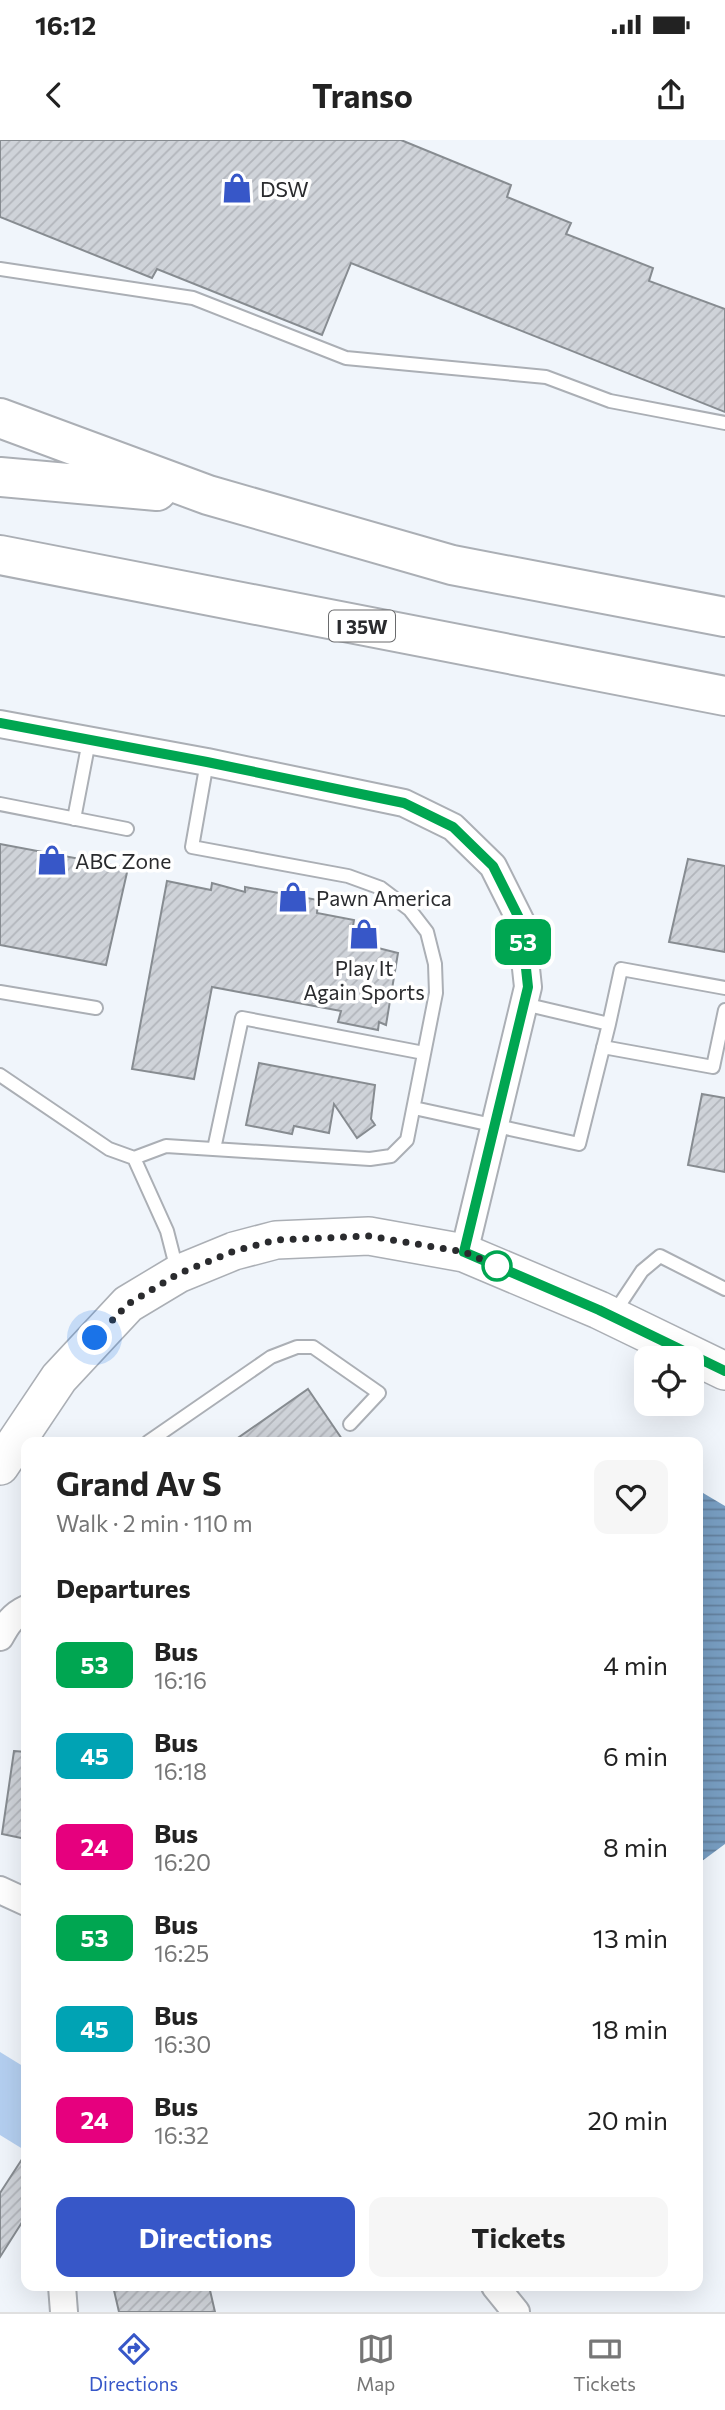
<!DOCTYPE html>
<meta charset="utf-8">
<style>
body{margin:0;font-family:Commissioner,sans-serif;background:#f6f6f6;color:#222;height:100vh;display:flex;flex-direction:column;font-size:26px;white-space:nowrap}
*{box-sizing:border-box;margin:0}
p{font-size:23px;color:#767676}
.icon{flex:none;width:38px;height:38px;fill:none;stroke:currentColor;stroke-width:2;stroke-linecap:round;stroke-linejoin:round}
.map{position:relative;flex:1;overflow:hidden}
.sheet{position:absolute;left:21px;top:1297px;width:682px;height:854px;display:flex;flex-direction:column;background:#fff;border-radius:14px;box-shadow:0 7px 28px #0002}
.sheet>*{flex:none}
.badge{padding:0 14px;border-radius:10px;font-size:24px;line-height:46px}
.fabs{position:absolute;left:634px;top:1206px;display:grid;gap:14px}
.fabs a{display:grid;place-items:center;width:70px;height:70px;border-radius:14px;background:#fff;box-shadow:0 7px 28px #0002;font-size:35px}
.you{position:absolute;width:35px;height:35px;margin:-18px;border:5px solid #fff;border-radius:50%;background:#1a73e8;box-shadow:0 0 0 10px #1a73e833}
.map>.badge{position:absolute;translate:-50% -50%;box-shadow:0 0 0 4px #fff}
h2{padding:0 35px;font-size:26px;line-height:63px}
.round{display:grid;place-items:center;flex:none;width:74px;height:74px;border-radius:14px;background:#f6f6f6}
.overview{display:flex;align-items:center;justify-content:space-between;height:119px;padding:0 35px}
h1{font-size:33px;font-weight:700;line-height:52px}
.primary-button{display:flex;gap:14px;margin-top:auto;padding:14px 35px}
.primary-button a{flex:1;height:80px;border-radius:14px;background:#3757c8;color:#fff;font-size:28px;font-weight:700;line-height:80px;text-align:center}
.primary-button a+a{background:#f6f6f6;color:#222}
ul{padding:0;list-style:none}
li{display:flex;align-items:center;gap:21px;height:91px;padding:0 35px}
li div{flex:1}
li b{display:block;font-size:26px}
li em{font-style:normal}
li .badge{min-width:77px;font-weight:700;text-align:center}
.status{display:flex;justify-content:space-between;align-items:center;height:49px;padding:0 35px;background:#fff;direction:ltr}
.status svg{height:19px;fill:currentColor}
header{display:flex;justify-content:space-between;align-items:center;height:91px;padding:0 35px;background:#fff;font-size:32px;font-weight:700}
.tabs{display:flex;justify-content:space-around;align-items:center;height:98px;border-top:2px solid #e0e0e0;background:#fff;font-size:19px;color:#767676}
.tabs a{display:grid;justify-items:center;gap:4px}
.tabs .on{color:#3757c8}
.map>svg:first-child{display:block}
.garden{fill:#b4cff0}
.water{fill:url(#water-rules)}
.building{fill:url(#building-hatch);stroke:#878c91;stroke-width:2}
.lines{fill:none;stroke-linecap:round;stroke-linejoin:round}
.lane-casing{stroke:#abafb5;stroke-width:16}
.street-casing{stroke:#abafb5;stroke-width:30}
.secondary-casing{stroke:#abafb5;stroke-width:40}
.highway-casing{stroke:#abafb5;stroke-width:42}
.lane{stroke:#fff;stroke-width:12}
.street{stroke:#fff;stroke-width:26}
.secondary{stroke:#fff;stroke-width:37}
.highway{stroke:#fff;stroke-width:38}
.line-casing{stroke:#fff;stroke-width:16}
.line{stroke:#00a651;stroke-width:10}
.walk{stroke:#2a2b2e;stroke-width:7;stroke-dasharray:0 12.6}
.stop-dot{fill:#fff;stroke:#00a651;stroke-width:3.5}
.labels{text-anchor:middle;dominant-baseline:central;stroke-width:7;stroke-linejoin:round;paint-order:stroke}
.shield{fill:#fff;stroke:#6a6b6d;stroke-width:2}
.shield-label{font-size:19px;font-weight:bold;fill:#2a2b2e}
.poi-label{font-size:21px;fill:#2a2b2e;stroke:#fff;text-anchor:start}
</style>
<div class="status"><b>16:12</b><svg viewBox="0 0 49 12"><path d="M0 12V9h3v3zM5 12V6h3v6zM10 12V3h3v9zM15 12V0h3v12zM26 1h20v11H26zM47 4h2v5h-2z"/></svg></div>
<header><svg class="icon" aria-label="back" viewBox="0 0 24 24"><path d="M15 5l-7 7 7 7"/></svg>Transo<svg class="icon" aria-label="share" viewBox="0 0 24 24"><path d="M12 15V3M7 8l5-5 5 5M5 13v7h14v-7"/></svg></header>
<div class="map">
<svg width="725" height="2172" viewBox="0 0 725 2172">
<defs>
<pattern id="water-rules" width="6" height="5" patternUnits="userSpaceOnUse" patternTransform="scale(1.75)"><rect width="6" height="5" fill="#789ec2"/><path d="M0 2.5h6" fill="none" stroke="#63819e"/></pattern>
<pattern id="building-hatch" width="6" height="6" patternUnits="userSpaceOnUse" patternTransform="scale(1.75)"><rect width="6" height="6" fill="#cfd3d9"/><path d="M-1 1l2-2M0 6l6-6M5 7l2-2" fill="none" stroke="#b2b5bb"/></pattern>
</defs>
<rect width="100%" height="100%" fill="#f0f5fb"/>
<path class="garden" d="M0,1912l26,16v83l-26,-16z"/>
<path class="water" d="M698,1350l27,16v338l-27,20z"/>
<path class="building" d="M0,0h401l110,45 -4,12 64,26 -5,11 87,34 -4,13 76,28v103l-374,-149 -29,72 -165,-66 -5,9 -152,-61z
M0,704l128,24 -22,97 -106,-20z
M688,719l37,7v86l-56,-10z
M167,741l44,9 1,-7 33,9v-5l73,13 -1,13 37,7 -2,12 23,5 -1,10 24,6 -12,72 -7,-3 -1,8 -40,-8 3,-11 -129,-24 -18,92 -62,-10z
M259,923l116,22 -4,34 4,6 -18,13 -23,-34 -5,29 -35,-7 -2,8 -46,-9z
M702,954l23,4v74l-37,-7z
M308,1249l36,53h-112z
M14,1611l12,1v87l-24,-5z
M26,2013v63l-26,41v-64z
M113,2146h96l6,26h-96z"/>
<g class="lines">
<g class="lane-casing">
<path id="lane" d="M0,129l193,29 153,60 200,19 64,24 115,22
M0,664l127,25
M74,679l15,-78
M0,852l96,16
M609,884l12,-55 104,19
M603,907l110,20 12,-57
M0,935l109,74 25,9 33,73 10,39
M414,968l165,36 30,-120 -85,-20
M214,1009l28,-131 182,35
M134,1018l32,-12 204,13 21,-3 16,-16 29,-147 -1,-29 -8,-32 -17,-22 -29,-22 -33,-12 -156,-29 15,-85
M614,1173l28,-42 18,-15 65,33
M148,1302l123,-85 26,-10h16l66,46 -29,31"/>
</g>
<g class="street-casing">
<path id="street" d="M0,584l207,38 197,41 49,24 40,39 28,56 7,65 -64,266
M0,1497c7,-13 13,-22 26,-28
M0,1750l26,12
M62,2146l2,26
M495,2146l21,26"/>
</g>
<g class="secondary-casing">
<path id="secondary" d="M0,1326l59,-88 69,-74 50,-30 56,-23 42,-11 93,-4 95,17 135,57 126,61"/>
</g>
<g class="highway-casing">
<path id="highway" d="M0,278l208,77 244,70 273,52
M0,337l157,14
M0,415l725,141"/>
</g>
<use href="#lane" class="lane"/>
<use href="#street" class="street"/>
<use href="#secondary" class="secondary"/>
<use href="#highway" class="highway"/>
</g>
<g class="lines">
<g class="line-casing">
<path id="line" d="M0,583l207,39 197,41 49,24 40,39 28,56 7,65 -64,265 135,58 126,61"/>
</g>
<use href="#line" class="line"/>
<path class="walk" d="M95,1198l33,-34 50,-30 56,-23 42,-11 93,-4 95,16 33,14"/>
</g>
<defs>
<g id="shop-bare" transform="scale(2.415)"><path d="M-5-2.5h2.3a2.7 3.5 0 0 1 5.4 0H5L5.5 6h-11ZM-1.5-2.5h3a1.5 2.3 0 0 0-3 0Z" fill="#3757c8" stroke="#fff" stroke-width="2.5" paint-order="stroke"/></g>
</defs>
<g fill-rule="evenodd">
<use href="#shop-bare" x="237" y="48"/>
<use href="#shop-bare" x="52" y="720"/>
<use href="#shop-bare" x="293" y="757"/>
<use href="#shop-bare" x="364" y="794"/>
</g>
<circle class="stop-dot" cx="497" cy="1126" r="14"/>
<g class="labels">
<rect class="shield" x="329" y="470.5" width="66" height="31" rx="5"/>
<g class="shield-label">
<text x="362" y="486">I 35W</text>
</g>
<g class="poi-label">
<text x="260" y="48">DSW</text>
<text x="75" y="720">ABC Zone</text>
<text x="316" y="757">Pawn America</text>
<text x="364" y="827" text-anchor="middle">Play It<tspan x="364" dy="24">Again Sports</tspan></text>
</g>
</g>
</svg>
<div class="fabs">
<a><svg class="icon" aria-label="locate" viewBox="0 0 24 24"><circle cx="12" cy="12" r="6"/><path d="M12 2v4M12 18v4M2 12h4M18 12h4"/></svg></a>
</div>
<div class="you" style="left:95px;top:1198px"></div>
<b class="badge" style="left:523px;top:802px;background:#00a651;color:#fff">53</b>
<section class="sheet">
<div class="overview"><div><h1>Grand Av S</h1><p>Walk · 2 min · 110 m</p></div><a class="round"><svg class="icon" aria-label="heart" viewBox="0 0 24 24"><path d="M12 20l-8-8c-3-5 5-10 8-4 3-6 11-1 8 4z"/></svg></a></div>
<h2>Departures</h2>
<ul>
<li><span class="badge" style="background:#00a651;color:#fff">53</span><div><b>Bus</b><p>16:16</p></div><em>4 min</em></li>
<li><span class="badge" style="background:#00a3b4;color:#fff">45</span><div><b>Bus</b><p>16:18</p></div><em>6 min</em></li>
<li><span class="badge" style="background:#e6007e;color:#fff">24</span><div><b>Bus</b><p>16:20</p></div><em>8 min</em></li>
<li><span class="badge" style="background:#00a651;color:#fff">53</span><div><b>Bus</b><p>16:25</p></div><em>13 min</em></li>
<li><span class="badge" style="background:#00a3b4;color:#fff">45</span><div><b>Bus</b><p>16:30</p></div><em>18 min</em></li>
<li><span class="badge" style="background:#e6007e;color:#fff">24</span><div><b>Bus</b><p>16:32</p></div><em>20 min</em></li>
</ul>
<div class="primary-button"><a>Directions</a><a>Tickets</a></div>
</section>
</div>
<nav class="tabs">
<a class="on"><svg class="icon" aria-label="directions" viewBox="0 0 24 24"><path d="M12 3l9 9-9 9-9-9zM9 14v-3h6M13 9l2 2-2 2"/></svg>Directions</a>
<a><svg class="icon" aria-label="map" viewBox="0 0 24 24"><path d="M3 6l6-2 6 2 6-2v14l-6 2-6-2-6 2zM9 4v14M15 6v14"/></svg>Map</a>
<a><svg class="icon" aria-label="tickets" viewBox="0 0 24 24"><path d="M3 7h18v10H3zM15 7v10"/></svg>Tickets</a>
</nav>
